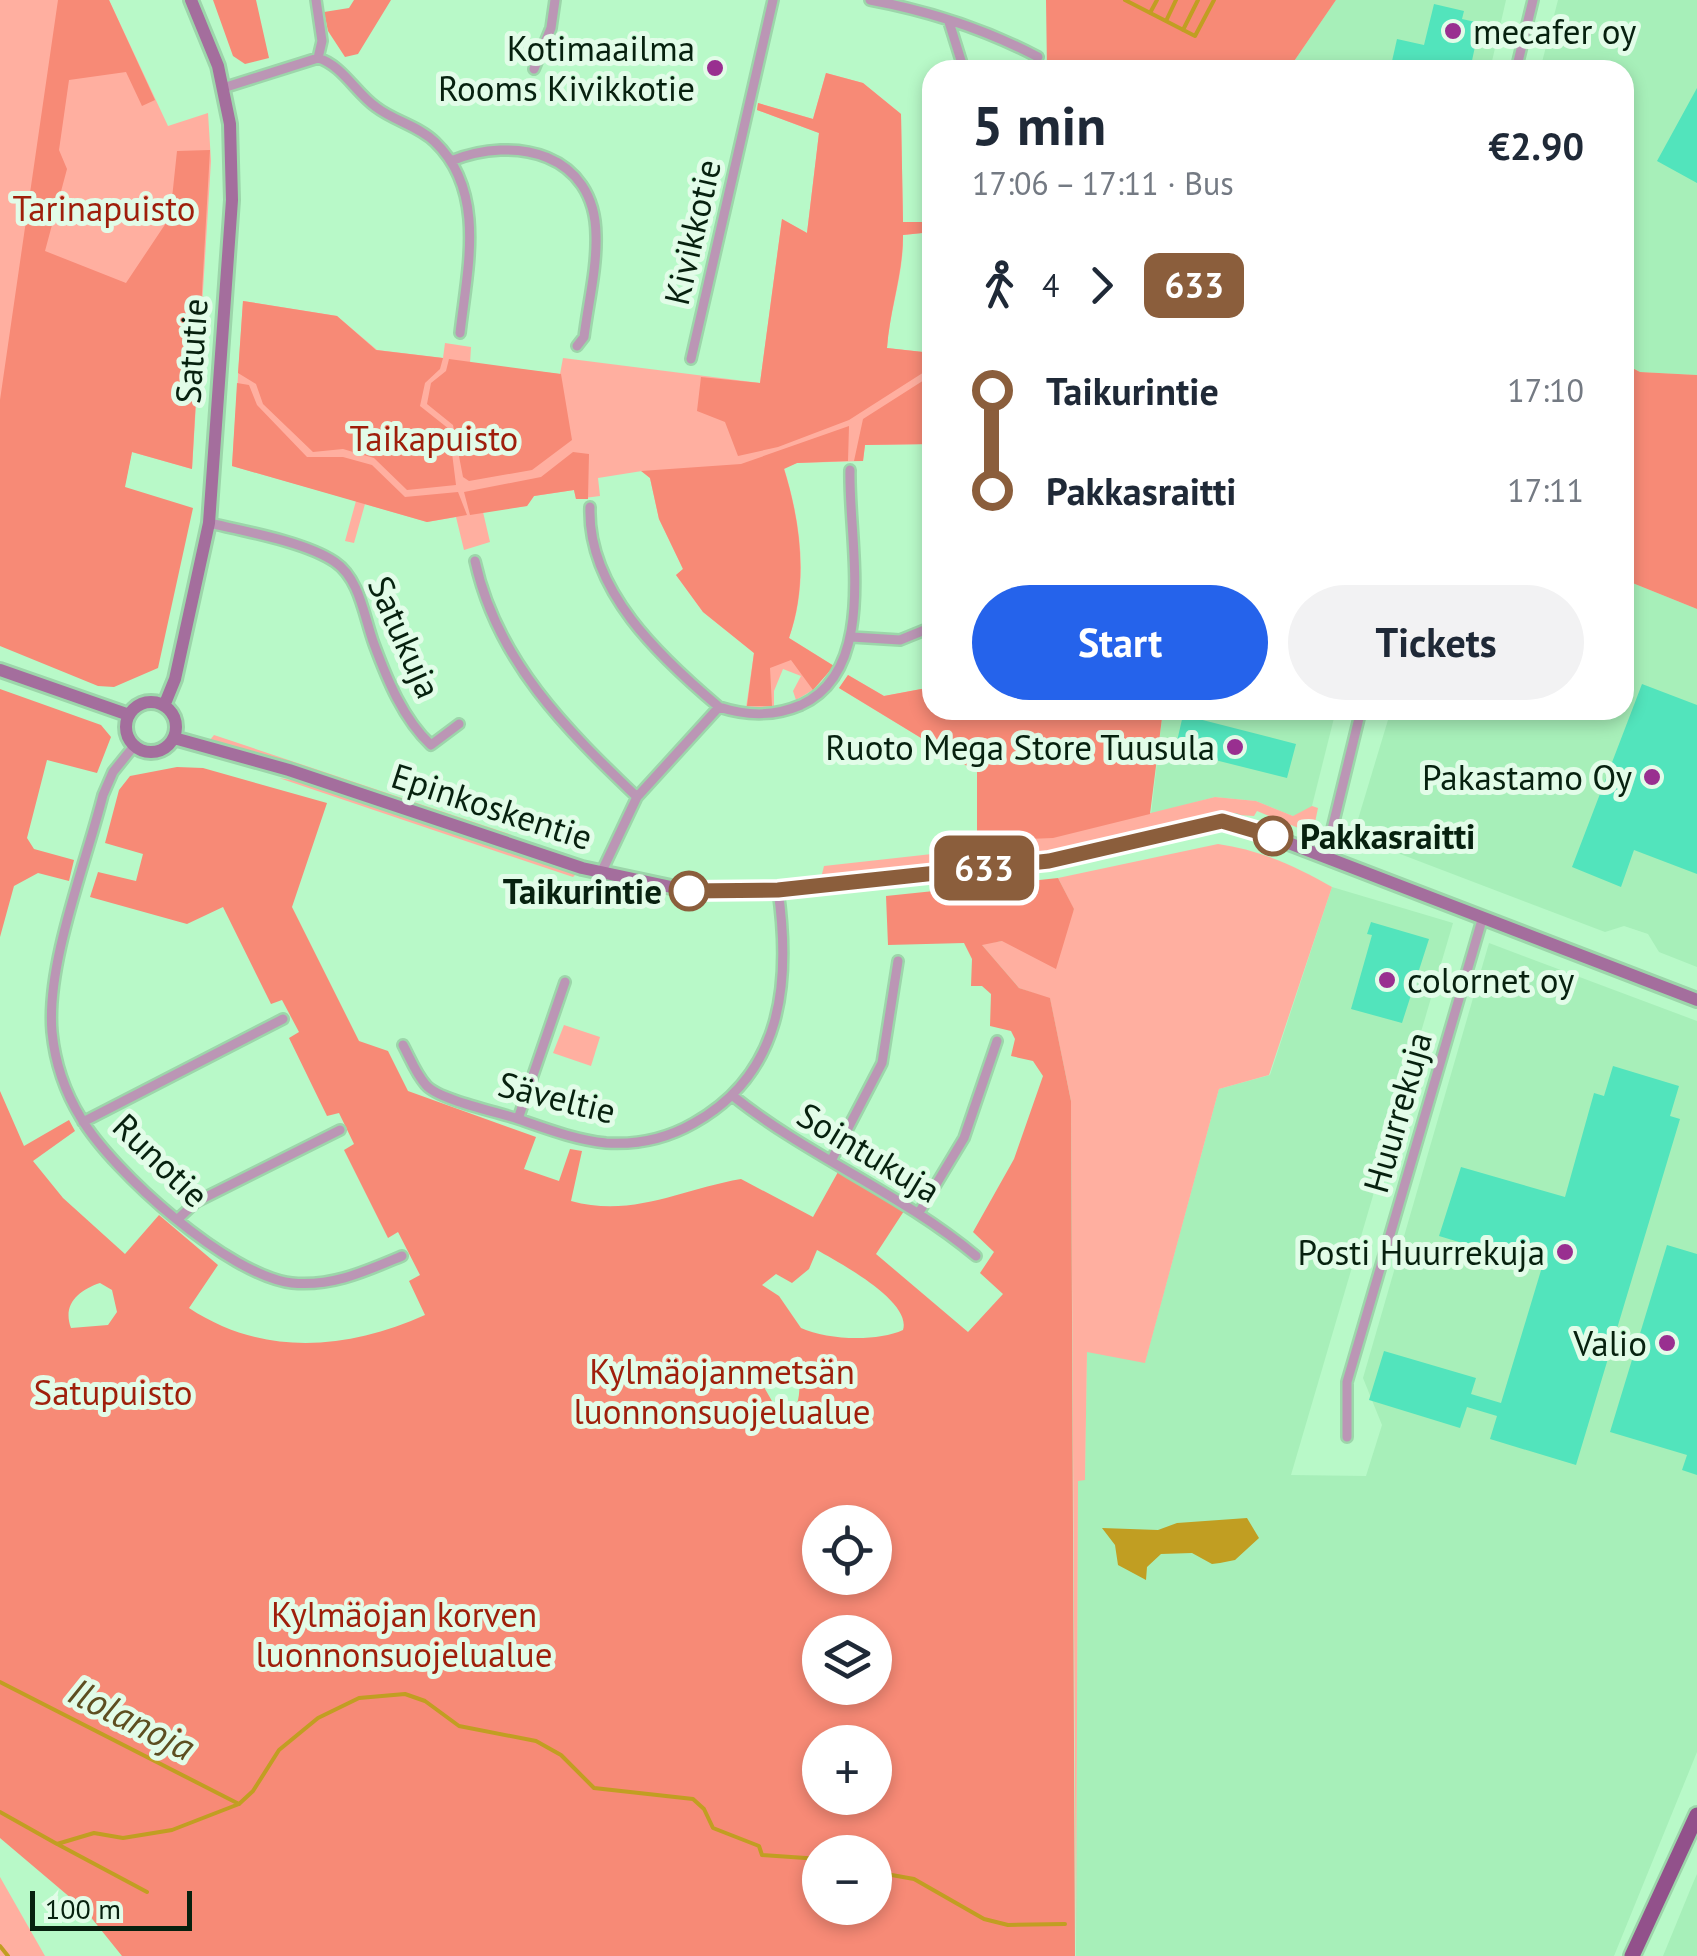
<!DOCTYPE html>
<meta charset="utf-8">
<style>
body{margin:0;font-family:"PT Sans",sans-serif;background:#f2f2f3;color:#1f2937;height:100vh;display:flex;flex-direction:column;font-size:38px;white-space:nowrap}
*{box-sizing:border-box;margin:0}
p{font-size:32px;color:#747a83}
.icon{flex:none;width:55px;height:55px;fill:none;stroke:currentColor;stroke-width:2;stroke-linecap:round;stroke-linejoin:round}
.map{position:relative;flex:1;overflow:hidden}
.side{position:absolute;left:922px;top:60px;width:712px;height:660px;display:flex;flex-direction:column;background:#fff;border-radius:30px;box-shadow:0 5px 15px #0003}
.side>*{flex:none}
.badge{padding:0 20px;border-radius:15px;font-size:35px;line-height:65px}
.controls{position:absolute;left:802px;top:1505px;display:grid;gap:20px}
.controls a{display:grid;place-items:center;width:90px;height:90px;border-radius:50%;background:#fff;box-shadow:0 5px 15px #0003;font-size:50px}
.scale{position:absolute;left:30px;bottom:25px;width:162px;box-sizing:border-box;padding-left:10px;border:5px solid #07210f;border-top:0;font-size:28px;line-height:35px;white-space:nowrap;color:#07210f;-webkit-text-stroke:8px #e2fce8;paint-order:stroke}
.map>.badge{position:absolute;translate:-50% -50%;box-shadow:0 0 0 5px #fff}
.legs{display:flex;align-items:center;gap:15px;height:110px;padding:0 50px;font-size:32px}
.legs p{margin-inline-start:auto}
.head{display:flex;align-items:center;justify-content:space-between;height:170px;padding:0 50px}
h1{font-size:55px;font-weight:700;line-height:75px}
.cta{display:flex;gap:20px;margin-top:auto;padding:20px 50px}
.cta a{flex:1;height:115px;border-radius:60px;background:#2563eb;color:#fff;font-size:40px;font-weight:700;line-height:115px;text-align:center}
.cta a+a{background:#f2f2f3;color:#1f2937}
ul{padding:0 50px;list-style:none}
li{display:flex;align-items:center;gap:35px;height:100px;font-size:38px}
li i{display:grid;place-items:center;width:15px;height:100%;margin:0 12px;background:currentColor}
li i::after{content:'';width:25px;height:25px;margin:-12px;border:8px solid;border-radius:50%;background:#fff}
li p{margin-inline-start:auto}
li:first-child i{background:linear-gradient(#0000 50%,currentColor 0)}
li:last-child i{background:linear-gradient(currentColor 50%,#0000 0)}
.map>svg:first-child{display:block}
.built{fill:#a7efb9}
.green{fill:#ffafa0}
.forest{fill:#f78a76;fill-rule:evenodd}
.water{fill:#c19e22}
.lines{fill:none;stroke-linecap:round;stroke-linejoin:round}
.stream{stroke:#c19e22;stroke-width:4}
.building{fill:#52e4bc}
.street-casing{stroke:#9cd6aa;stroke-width:14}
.secondary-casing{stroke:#9cd6aa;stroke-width:18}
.primary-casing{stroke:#9cd6aa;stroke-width:20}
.street{stroke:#bb96b5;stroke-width:9}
.secondary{stroke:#a46e9d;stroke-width:12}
.primary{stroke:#92518b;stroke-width:15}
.line-1-casing{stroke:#fff;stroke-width:22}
.line-1{stroke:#8b5e3c;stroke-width:15}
.poi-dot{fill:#992f90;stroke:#e2fce8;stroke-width:4}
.stop-1-dot{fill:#fff;stroke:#8b5e3c;stroke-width:5}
.labels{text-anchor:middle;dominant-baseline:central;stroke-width:10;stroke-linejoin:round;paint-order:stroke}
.poi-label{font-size:35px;fill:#07210f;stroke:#e2fce8;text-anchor:end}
.park-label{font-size:35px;fill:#9f1f0b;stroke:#e2fce8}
.street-label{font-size:35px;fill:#07210f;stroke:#e2fce8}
.stop-label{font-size:35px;font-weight:bold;fill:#07210f;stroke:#e2fce8;text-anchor:start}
.water-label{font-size:38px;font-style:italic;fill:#5d4e20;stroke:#e2fce8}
</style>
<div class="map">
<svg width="1697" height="1956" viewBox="0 0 1697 1956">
<rect width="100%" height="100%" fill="#b8f9c8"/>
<path class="built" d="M1336,0h170l-16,70h-202z
M1558,0h139v375l-57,-3 -15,-9v-293h-85z
M1625,580l72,29v358l-38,-15 -11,-18 -24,-8 -19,6 -252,-96 38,-126h234z
M1163,710h173l-25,100 -18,6 -37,-15 -41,-4 -64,17z
M1332,887l121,36 -162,552 75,1 16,-51 -19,-47 126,-435 208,78v731l-83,204h-538l2,-476 7,-1 2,-128 58,11 74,-273 51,-14z
M1697,1874v82h-34l30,-73z"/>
<path class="green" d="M0,0h109l59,126 40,-13 3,48 -19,308 -60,-17 -8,36 -124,158z
M826,73l37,10 38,31 2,108h29v10l-29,3c1,39 -13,73 -16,113l45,5v91l-67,1 -2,16 -66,2 -13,5c17,55 25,115 5,170l45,28 -21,24 -17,10 -3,-9 8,-15 -18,-7 -9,22v18l-28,-1 8,-55 -51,-41 -27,-37 7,-6 -24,-50 -9,-41 -8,-7 -44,7 2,18 -24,3 -2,-9 -40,6 -7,10 -44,6 7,30 -26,8 -8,-33 -29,5 -62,-18 -11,39 -9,-2 11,-40 -124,-35 11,-165 94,15 40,34 66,8 2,-15 26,4 -1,16 90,11 3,-16 197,25 22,-164 25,14 12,-100 -62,-23 1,-7 55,16z
M848,675l36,21 48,-9v23l122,127 161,-40 41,4 37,15 19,-10 6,2 -4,19 -6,5 -51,-21 -3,5 -30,-2 -176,41 -227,23 3,-12 153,-17v-77l-138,-84z
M214,735l298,100 -21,-2 -281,-93z
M279,778l25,4 272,92 -3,3 -30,-10z
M1214,828l1,4 -159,38 -249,23 245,-27z
M1218,844c42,6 78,22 114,43l-63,188 -50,14 -74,274 -58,-11 -2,128 -7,1 -2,475 -5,-855 -21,-102 -31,-11 -38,-44 21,-3 72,-31 -16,-32z
M564,1025l36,12 -9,29 -38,-13z
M0,1877l45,79h-45z"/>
<path class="forest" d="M58,0h51l46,100 -13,6 -16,-34 -57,8 -10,70 8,19 -22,82 81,32 44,-66 7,-66 33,-1 -18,319 -60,-17 -7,35 68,21 -35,160 -44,19 -16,-1 -98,-40v-246z
M213,0h43l13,58 -24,6 -12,-8z
M354,0h37l-33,54 -13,3 -17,-26 -4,-19 25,-4z
M1046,0h290l-48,70h-241z
M826,73l37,10 38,31 2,108h29v10l-29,3c0,39 -13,73 -16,113l45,5v14l-83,53 -71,27 -40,9 -13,-34 -28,-11 4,-34 59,6 22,-164 25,14 12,-100 -62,-23 1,-7 55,16z
M243,301l94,15 39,34 67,8 -3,11 -15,14 -5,23 29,23 7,56 -49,5 -33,-32 -31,-9 -30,3 -50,-48 -7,-20 -18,-11z
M449,359l112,15 11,66 -40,30 -63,11 -6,-4 -10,-52 -26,-21 4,-21 15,-12z
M1625,364l15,8 57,3v234l-72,-29z
M932,375v69l-67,1 -2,16h-9l9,-42z
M237,383l12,2 8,20 50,52h36l29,8 33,32 53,-5 9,23 -40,7 -195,-56z
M849,426l-1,35 -51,2 -13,6c17,55 24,114 5,169l45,28 -21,24 -22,-30 -21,8 2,38h-25l7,-53 -51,-41 -27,-37 7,-6 -24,-50 -9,-41 -9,-7 100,-7z
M573,452l16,2 -1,45h-12l-2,-9 -40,6 -7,10 -57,9 -6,-23 77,-15z
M848,675l36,21 48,-9v23h231l-13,104 -97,24 -76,3v-69l-138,-84z
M0,689l101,36 10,12 -14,36 -50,-13 -20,78 7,11 40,11 -5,21 -31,-8 -24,13 -14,51z
M177,767l26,1 124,35 -35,104 67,134 29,10 20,40 128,46 -12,32 35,12 11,-32 12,2 -11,50c62,17 111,-12 170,-22l72,38 25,-45 66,39 -28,43 92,78 35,-38 -23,-21 14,-21 -21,-20 41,-73 29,-83 -10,-15 -22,-5 4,-17 -4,-8 -21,-5 1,-32 -9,-8h-11l1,-27 -8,-16 -76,2 -2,-49 172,-18 16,31 -18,60 -54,-28 -20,4 37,43 31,10 21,103 4,855h-953l-37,-46 -85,-72v-747l24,55 45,-26 6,11 -42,30 30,37 62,56 34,-39 59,50 -29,43c74,49 158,42 236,7l-16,-34 11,-6 -22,-43 -10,6 -44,-88 10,-6 -15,-31 -12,3 -38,-78 10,-6 -17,-32 -11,4 -48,-97 -36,17 -97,-27 8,-25 38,9 7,-27 -38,-11 14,-53 11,-14zM817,1250c21,12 95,51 86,80 -26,12 -76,10 -102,-2l-22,-32 -17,-11 14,-11 16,9 17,-14zM100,1283l12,7 5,22 -9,13 -37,3c-9,-24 8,-38 29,-45zM781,1362l16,5c4,17 4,38 -8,51l-8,-1 -21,-37 9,-15zM820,1522h55v56h-55zM820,1632h55v56h-55zM820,1742h55v56h-55zM820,1852h55v56h-55z"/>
<path class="water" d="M1247,1518l12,20 -24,22 -15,3 -8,1 -20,-11 -31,1 -14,13 -1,13 -28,-15 -3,-20 -13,-17 56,2 19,-7z"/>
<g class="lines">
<path class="stream" d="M1125,0l70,36 19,-36
M1150,13l7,-13
M1166,21l10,-21
M1183,30l15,-30
M0,1682l239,122
M0,1812l57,32 37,-11 29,5 49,-8 67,-26 14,-13 26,-41 39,-32 41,-20 46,-4 20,7 34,25 77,15 25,14 33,33 99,11 11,10 9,19 46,18 3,9 58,4
M59,1845l88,47
M875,1872l39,7 70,40 24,6 57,-1
M0,1946l8,10"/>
</g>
<path class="building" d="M1434,4l30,7 -2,8 18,4 -10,47h-80l7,-31 27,6z
M1697,88v95l-40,-22z
M1642,684l55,21v169l-63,-24 -13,37 -49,-20z
M1183,715l113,29 -9,34 -112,-28z
M1371,922l58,17 -27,84 -51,-14 21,-74 -5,-1z
M1613,1066l66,20 -9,30 10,3 -104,346 -86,-26 7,-23 -30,-9 -7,21 -91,-28 15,-49 92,27 -5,16 30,9 41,-136 -103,-31 22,-69 104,30 29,-104 10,3z
M1667,1245l30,9v221l-15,-5 5,-15 -77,-23z"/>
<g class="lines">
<g class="street-casing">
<path id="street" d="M316,0l6,41 -4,17
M870,0c59,11 115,29 168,57
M949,22l15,48
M534,69l17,-41 4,-28
M1516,70l17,-70
M223,88l95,-30c24,7 38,35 58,49 18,14 43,19 59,35 52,50 32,128 25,191
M451,161c64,-26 144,-8 145,74 1,34 -8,69 -12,102l-7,9
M691,359l82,-359
M590,507c-3,83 71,151 129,200
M209,523c35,8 97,19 126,39 25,17 29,55 39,82 13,35 29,75 57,101l28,-21
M475,561c22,100 91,168 162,236
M852,637l48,3 32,-13
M134,746l-21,26 -10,23c-17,68 -57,169 -51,237 3,31 13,60 29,86 32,54 148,158 211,165 40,4 74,-12 110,-27
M1325,858l36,-148
M601,873l36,-76 82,-90c28,9 54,10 82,-2 79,-36 47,-165 49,-235
M403,1045c7,13 13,29 23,40 13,15 72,27 92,34 29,10 58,21 88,24 31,2 62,-5 88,-20 89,-50 97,-141 84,-233
M733,1096c76,61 168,97 243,160
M518,1119l47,-137
M83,1122l200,-103
M832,1159l50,-96 16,-102
M920,1211l44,-73 33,-97
M179,1218l17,-16 144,-72
M1347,1437v-55l135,-462"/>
</g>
<g class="secondary-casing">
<path id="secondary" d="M0,670l129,45
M126 727a25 25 0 1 1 50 0a25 25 0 1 1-50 0Z
M164,706l11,-27 34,-156 23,-323 -2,-76 -12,-58 -27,-66
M174,738l115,32 293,98 108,23 88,-1 271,-29 166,-39h19l463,178"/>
</g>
<g class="primary-casing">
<path id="primary" d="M1632,1956l65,-141"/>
</g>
<use href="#street" class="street"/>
<use href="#secondary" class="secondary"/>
<use href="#primary" class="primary"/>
</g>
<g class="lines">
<g class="line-1-casing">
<path id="line-1" d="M689,891l89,-1 271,-29 173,-40 51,15"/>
</g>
<use href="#line-1" class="line-1"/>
</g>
<g class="poi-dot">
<circle cx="1453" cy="31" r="10"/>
<circle cx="715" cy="68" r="10"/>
<circle cx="1235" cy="747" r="10"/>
<circle cx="1652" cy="777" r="10"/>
<circle cx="1387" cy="980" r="10"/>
<circle cx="1565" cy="1252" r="10"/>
<circle cx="1667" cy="1343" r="10"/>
</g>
<g class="stop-1-dot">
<circle cx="1273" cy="836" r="18"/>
<circle cx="689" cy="891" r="18"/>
</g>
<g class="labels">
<g class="poi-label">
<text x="1473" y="31" text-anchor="start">mecafer oy</text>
<text x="695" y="48">Kotimaailma<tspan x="695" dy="40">Rooms Kivikkotie</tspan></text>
<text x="1215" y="747">Ruoto Mega Store Tuusula</text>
<text x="1632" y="777">Pakastamo Oy</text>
<text x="1407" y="980" text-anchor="start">colornet oy</text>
<text x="1545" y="1252">Posti Huurrekuja</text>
<text x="1647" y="1343">Valio</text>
</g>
<g class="park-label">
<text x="104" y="208">Tarinapuisto</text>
<text x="434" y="438">Taikapuisto</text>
<text x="722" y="1371">Kylmäojanmetsän<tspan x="722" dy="40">luonnonsuojelualue</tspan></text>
<text x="113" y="1392">Satupuisto</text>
<text x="404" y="1614">Kylmäojan korven<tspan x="404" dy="40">luonnonsuojelualue</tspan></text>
</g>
<g class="street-label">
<text transform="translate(692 232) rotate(-77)">Kivikkotie</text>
<text transform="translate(191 351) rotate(-86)">Satutie</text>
<text transform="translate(405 637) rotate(66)">Satukuja</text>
<text transform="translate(492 806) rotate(18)">Epinkoskentie</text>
<text transform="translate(557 1097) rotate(14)">Säveltie</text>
<text transform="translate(1397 1112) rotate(-74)">Huurrekuja</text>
<text transform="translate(869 1152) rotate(31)">Sointukuja</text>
<text transform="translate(161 1160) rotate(44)">Runotie</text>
</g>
<g class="stop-label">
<text x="1300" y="836">Pakkasraitti</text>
<text x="662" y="891" text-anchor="end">Taikurintie</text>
</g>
<g class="water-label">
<text transform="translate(132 1718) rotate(27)">Ilolanoja</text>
</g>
</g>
</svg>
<div class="controls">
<a><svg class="icon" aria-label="locate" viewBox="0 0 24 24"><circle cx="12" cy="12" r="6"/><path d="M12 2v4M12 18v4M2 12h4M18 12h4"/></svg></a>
<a><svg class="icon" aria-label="layers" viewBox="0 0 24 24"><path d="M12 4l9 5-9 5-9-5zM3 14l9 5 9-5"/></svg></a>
<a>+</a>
<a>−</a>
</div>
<div class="scale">100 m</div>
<b class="badge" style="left:984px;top:868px;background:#8b5e3c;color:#fff">633</b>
<section class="side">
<div class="head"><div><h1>5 min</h1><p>17:06 – 17:11 · Bus</p></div><b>€2.90</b></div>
<div class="legs"><svg class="icon" aria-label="walk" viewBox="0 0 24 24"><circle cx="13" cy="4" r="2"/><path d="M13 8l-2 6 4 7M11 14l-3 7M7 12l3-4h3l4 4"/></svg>4<svg class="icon" aria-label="forward" viewBox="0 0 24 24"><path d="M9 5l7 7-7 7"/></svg><b class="badge" style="background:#8b5e3c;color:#fff">633</b></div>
<ul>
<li><i style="color:#8b5e3c"></i><b>Taikurintie</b><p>17:10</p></li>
<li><i style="color:#8b5e3c"></i><b>Pakkasraitti</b><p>17:11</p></li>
</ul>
<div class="cta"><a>Start</a><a>Tickets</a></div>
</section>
</div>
